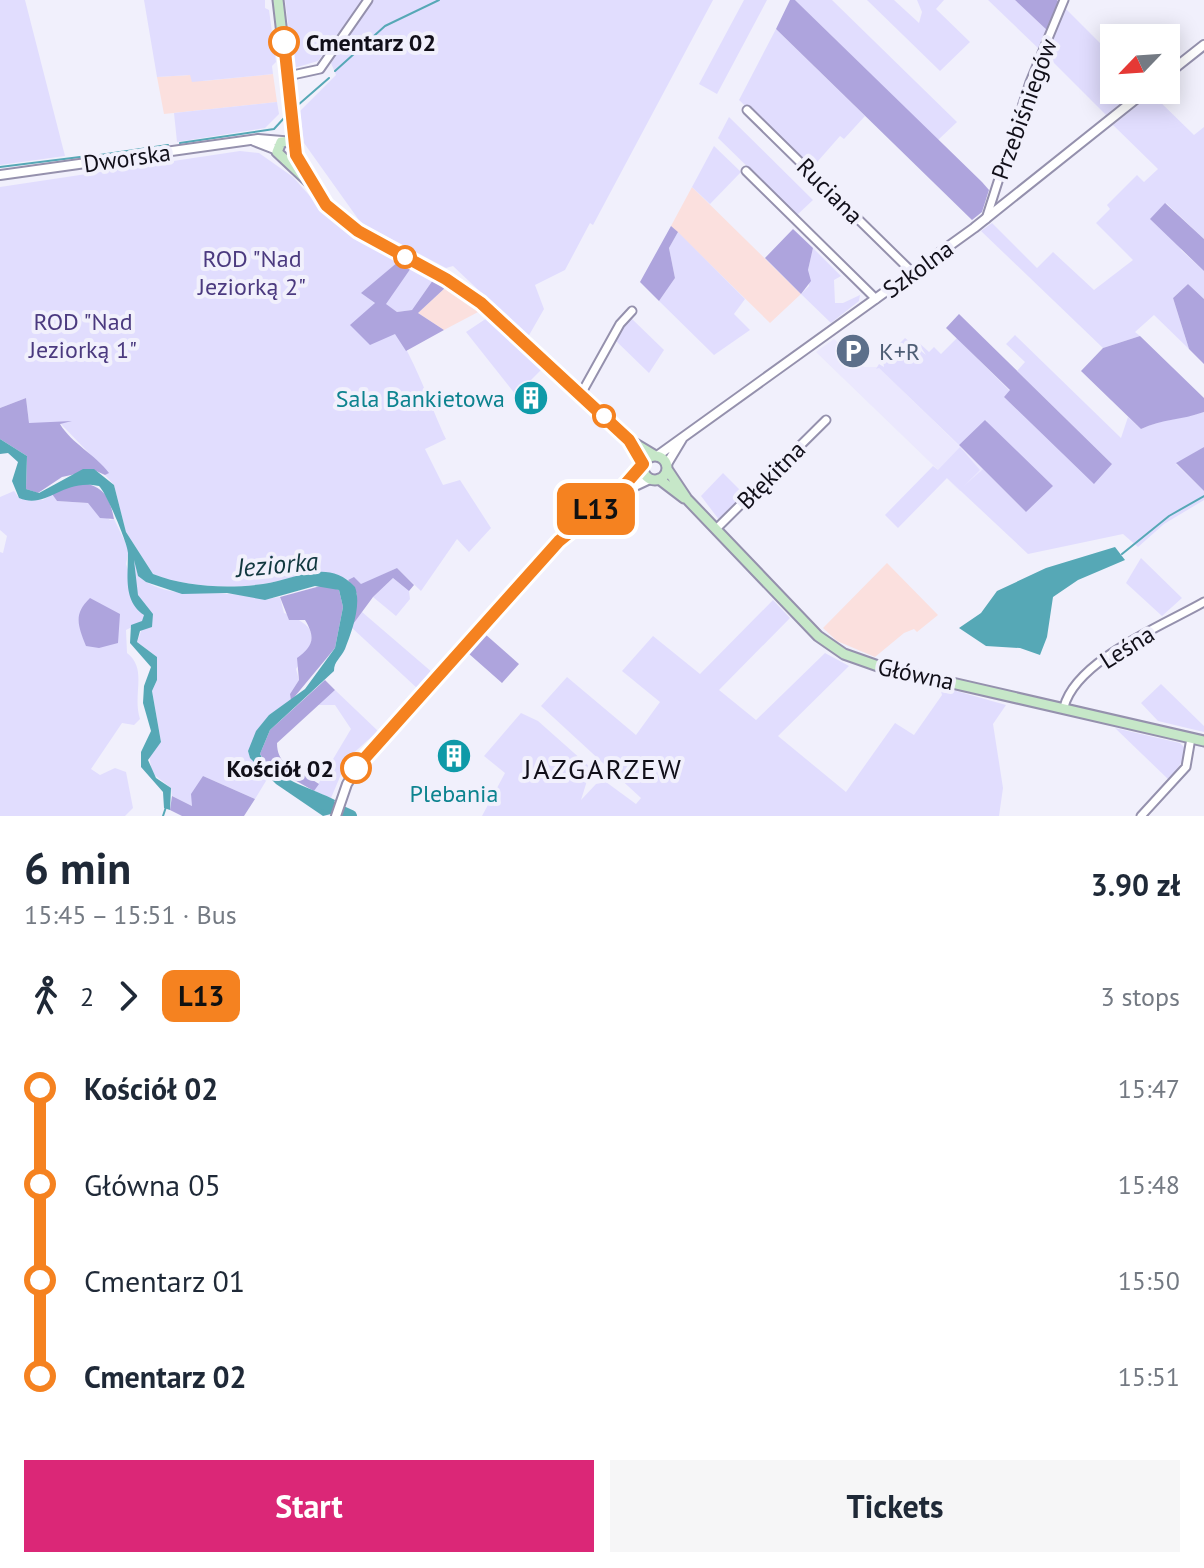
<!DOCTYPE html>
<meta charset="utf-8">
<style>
body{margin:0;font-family:"PT Sans",sans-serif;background:#f6f6f7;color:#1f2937;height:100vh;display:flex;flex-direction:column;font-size:30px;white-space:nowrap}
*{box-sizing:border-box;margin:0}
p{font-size:26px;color:#747a83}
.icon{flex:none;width:44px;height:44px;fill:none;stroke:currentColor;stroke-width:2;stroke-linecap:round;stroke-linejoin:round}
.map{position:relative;height:816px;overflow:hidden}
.drawer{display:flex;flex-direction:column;background:#fff;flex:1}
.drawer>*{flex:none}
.badge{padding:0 16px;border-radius:12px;font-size:28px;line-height:52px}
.needle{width:52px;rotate:245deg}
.controls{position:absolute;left:1100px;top:24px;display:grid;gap:16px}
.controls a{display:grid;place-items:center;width:80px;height:80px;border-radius:0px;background:#fff;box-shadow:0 4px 20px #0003;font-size:40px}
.map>.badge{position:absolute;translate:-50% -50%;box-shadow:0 0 0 4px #fff}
.legs{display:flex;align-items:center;gap:12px;height:88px;padding:0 24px;font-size:26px}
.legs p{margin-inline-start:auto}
.overview{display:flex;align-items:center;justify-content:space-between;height:136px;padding:0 24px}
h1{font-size:44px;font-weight:700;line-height:60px}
.cta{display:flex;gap:16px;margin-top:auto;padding:16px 24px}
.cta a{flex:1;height:92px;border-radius:0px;background:#db2777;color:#fff;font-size:32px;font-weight:700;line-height:92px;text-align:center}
.cta a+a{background:#f6f6f7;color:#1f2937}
ul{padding:0 24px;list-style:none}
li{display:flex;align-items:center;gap:28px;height:96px;font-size:30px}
li i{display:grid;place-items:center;width:12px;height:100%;margin:0 10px;background:currentColor}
li i::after{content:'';width:20px;height:20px;margin:-10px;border:6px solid;border-radius:50%;background:#fff}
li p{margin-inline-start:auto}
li:first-child i{background:linear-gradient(#0000 50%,currentColor 0)}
li:last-child i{background:linear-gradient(currentColor 50%,#0000 0)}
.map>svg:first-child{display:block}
.industrial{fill:#fbe0de}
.built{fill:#ebe8fe}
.green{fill:#e1ddfe}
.forest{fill:#aea4dd}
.water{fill:#56a8b6}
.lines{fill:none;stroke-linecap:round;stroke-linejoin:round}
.stream{stroke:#56a8b6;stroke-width:2}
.river{stroke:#56a8b6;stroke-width:12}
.minor-casing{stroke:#9591ad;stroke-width:11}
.tertiary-casing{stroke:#9591ad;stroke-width:12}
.secondary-casing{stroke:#9591ad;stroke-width:13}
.minor{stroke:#fff;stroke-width:7}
.tertiary{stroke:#fff;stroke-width:8}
.secondary{stroke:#c6e7c8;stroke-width:9}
.line-1-casing{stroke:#fff;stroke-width:18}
.line-1{stroke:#f58220;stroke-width:12}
.stop-1-dot{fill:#fff;stroke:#f58220;stroke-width:4}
.labels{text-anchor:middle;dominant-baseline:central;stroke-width:8;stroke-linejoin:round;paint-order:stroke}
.stop-label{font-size:24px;font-weight:bold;fill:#110f19;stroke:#f1f0fc;text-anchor:start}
.street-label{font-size:24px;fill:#110f19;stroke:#f1f0fc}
.park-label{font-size:24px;fill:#4b3a7f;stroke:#f1f0fc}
.service-label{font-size:24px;fill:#4e5e75;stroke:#f1f0fc;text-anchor:start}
.culture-label{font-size:24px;fill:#0d838f;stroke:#f1f0fc;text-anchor:end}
.water-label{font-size:26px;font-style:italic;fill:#11383f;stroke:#f1f0fc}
.quarter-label{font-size:28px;letter-spacing:2px;fill:#110f19;stroke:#f1f0fc}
</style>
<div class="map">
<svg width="1204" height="816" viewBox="0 0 1204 816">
<rect width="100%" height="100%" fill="#f1f0fc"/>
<path class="industrial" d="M273,74l4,28 -113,12 -7,-37 34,-2 1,6h12z
M692,187l109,107 -31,29 -99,-97z
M446,287l34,24 -36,19 -26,-17z
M887,563l51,52 -21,17 -3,-3 -10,4 -29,24 -38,-16 -14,-13z"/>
<path class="built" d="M834,339l30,28h14l105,102 -23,22 -144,-139z"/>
<path class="green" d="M0,0h25l40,156 -65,9z
M144,0h121v8l4,2 7,52 -4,4 1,8 -81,8 -2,-7 -33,2z
M285,0h77l-44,61 -24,7z
M373,0h340l-120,225 -3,-2 -25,47 -30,15 9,24 -16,28 -75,-71 -7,2 -85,-45 -57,-80 -4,-32 36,-36 -5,-12z
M744,0h23l-50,94 -18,-10z
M795,0h37l125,122 -19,18z
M867,0h27l25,23 3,-11 -5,-12h27l-8,9 34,33 -30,29z
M988,0h27l35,33 -11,16z
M1065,8l49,49v33h23l-31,25 -60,-60z
M776,29l89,87 -21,23 -4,-3 -29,33 -72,-69z
M1152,94l42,41 10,-8v112l-38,-36 15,47 23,21v28l-16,-15 -15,14 16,51 -35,-34 -19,17 5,4 -37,12 -122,-117 11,-8 45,45 16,-16 41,38 39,-30 -37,-37 14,-14 -3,-4 30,-30 7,7 14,-13 -45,-44z
M277,102l2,12 -14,14 -88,14 -3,-29z
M729,117l84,83 -16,15 -79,-77z
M714,146l27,26 -31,32 -18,-17z
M240,151l19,2 34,24 38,43 68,41 -37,32c40,26 64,103 84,146l-21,10 18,36 17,-5 31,48 -22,24 -12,-13 -36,52 -24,-23 -36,17 -7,-7 -6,2c-32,-16 -55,0 -85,4 -35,5 -77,3 -110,-10l-27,-42 -12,-47 -9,-10 3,-2 -48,-50h-31l-3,-25 -26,10v-221z
M678,232l67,67 -11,15 16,16 -36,25 -55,-54 16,-23 -6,-30z
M813,248l28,28 -7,4 1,23h8l17,-8 -1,6 -28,22 -30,-29 8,-8 -1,-16z
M411,268l22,12 -21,30 -15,2 -12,-8z
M487,318l57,49 -28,28 -50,-63z
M631,318l33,32 -15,23 -34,-33 11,-21z
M1015,335l106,103 7,-21 13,12c21,-10 41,-10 63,-17v35l-28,17 28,27v9l-40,24 -26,23 -15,-13 -95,20 -81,-76 -49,50 -13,-13 48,-49 5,4 22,-23 20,23 -16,16 19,-17 43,43 -40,-92 -27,25 -80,-77 -3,1 3,-5 5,3 -1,-7 22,-22 21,17 -9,-14 12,11 5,-5 7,7 16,-16 53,53 -6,6 108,67 -95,-93 8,-9 -19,-18z
M723,473l23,23 -26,25 -19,-25z
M14,491l5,7 24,2 9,-6 5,7 31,2 22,17 4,-1 15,31 -3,14 18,51 -2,7 -16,8 1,23c21,16 5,41 13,66l-6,6 -12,-2 -31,46 9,6 15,-7 11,4 7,36 -8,8h-125v-264l3,1 4,-17 -7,-6v-33z
M134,558l4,18c28,23 59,15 92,18 18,1 32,7 50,3l4,16c37,15 33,26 12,56l3,11 -9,14 1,7 -22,14 -21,36 2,7 19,18 -14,23 -52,-23 -11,30 -20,-10 -1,-8 -19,-15 -3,-19 12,-12 -9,-51 5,-11v-23l-20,-15 12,-32c-13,-10 -20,-37 -15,-52z
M1141,558l41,40 -20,18 -36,-33z
M393,578l16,13 1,8 -14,17 -23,-19z
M773,600l17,18 -71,72 37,30 69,-67 24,13 -71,70 68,56 49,-69 19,12 28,-40 -1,-4 10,2 2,-3 53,15 -13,19 10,64 -4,28h-517l23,-43 -21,-17 37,-43 17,8 53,47 -10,32 15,-16 10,-2 30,22 5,-6 -100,-92 26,-29 69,58 24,-33 -38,-31 31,-35 47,38z
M362,612l71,61 -15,16 -67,-62z
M1161,684l43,42v6l-46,-11 -17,-18z
M335,690l43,41 -30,27 -17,40 -17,-7 37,-62 -16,-24h-19z
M1115,728l65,15 9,9 -20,28z"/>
<path class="forest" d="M790,0h5l187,182 7,8 -7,22 -10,8 -196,-191z
M1015,0h42l3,3 -10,30z
M1165,203l39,36v32l-54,-52z
M671,226l7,6 -9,16 6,30 -16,23 -19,-19z
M793,229l20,19 -5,22 3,11 -10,13 -36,-36z
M399,261l12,7 -25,36 11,8 15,-2 21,-30 13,7 -28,26 26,17 -38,21 -11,-17 -25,11 -20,-20 25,-22 -14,-10z
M1188,284l16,15v65l-15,-15 -16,-51z
M959,314l153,150 -18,20 -90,-87 6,-7 -64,-62z
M1140,336l64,62v14c-22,8 -42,7 -63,17l-60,-58 22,-23z
M26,398l3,25 43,-2 -12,3c12,20 35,30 49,49l-4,2 -11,-5 -32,7 -24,16 -12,-4 1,-33 -27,-17v-31z
M985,420l68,66 -27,26 -67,-67z
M1204,447v44l-28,-28z
M80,482c24,5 29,13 34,37l-14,-1 -12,-15 -31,-2 -5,-7z
M397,568l17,17 -5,6 -16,-13 -20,19 -22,30 6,-33 -9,-14 6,-3 7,7z
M324,585l15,5 4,17 -8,41 -44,53 -1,-7 9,-14 -2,-22c16,-12 19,-20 8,-38h-16l-9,-23z
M90,598l30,16 -2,29 -19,5 -13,-2c-8,-20 -13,-32 4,-48z
M485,634l34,30 -17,19 -34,-30z
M325,680l10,10 -58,53c0,26 24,28 42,41l-5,7 -46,-26 -8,-11 10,-24z
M203,776l52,23 -11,17h-62l-12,-6 2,-14 20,10 -1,-12z"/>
<path class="water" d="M0,439l27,17 -1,33 13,4 44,-24h11l20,16 12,47 27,42c33,13 75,15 110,10 32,-4 64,-27 92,3 7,19 -4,46 -10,62 -4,9 -11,12 -11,22l-64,59 -10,24c13,25 52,34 75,46l-4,14 -8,2 -47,-32 -26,-26 -2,-7 8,-20 13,-16 36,-26 30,-41 8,-41 -4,-17 -24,-4 -50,14 -38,-7 -45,1 -36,-12 -8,-6 -4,-16 4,35 15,19 -1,13 -12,4 -3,11 20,15v23l-5,11 9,51 -13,18 8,18 15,10 -1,22 -6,-2 -1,-16 -22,-25v-15l10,-21 -8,-28 1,-17 7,-19 -21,-24 1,-18 11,-4 2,-6c-21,-14 -16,-39 -16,-62 0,-9 -22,-61 -29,-67 -37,-8 -52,24 -80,12l-7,-17 6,-19 -10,-9 -8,1z
M1115,547l10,13 -47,20 -25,17 -6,40 -7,18 -20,-7 -34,-2 -27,-18 22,-15 16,-22 49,-23z"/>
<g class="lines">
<path class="stream" d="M335,71l50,-45 54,-26
M298,105l31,-27
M180,143l94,-14 11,-12 1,-9
M100,155l68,-10
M0,167l88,-11
M1122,554l47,-38 35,-20
M163,816l3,-9"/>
<path class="river" d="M318,801l33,15"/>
<g class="minor-casing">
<path id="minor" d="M288,76l32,-7 48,-69
M747,110l165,162
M746,171l130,128
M986,219l44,-137 34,-82
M581,394l39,-70 12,-13
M716,529l110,-109
M1064,707c12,-47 100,-82 140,-105
M1141,816l45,-49 5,-29"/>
</g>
<g class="tertiary-casing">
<path id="tertiary" d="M1166,75l38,-30
M254,141l23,9
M0,175l258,-36 24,2
M657,456l317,-228 173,-138
M667,464l15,-25
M616,494l27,-27
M336,816l11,-32 18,-28 194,-215 57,-46 34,-16"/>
</g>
<g class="secondary-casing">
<path id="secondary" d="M278,0l18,155 25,44 37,32 88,48 35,24 148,137 25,15
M293,141l-12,1 -4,10 31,29
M643 468a12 12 0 1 1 24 0a12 12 0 1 1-24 0Z
M667,469l20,30 131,137 26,18 34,12 326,75
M659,479l25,19"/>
</g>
<use href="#minor" class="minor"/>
<use href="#tertiary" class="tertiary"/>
<use href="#secondary" class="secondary"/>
</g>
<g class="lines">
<g class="line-1-casing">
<path id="line-1" d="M284,42l12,113 30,50 32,26 88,48 35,24 148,137 14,24 -27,31 -57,46 -203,227"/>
</g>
<use href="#line-1" class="line-1"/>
</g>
<defs>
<g id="parking-disc" transform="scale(1.8)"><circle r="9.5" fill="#5c6f8a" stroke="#f1f0fc"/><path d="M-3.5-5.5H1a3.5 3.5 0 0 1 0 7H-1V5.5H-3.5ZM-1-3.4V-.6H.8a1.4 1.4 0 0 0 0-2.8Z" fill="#fff"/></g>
<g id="building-disc" transform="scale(1.8)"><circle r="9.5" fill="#0f9aa8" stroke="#f1f0fc"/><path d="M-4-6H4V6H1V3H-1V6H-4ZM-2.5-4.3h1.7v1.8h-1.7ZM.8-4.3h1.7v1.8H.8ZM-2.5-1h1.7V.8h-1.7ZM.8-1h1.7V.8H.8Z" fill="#fff"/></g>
</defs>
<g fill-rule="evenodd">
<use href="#parking-disc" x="853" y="351"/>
<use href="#building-disc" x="531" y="398"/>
<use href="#building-disc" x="454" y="756"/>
</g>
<g class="stop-1-dot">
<circle cx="284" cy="42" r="14"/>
<circle cx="405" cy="257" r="10"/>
<circle cx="604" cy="416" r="10"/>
<circle cx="356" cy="768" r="14"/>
</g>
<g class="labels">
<g class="stop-label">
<text x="306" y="42">Cmentarz 02</text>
<text x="334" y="768" text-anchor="end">Kościół 02</text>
</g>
<g class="street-label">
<text transform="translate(1024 109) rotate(-70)">Przebiśniegów</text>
<text transform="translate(127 158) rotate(-8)">Dworska</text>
<text transform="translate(830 191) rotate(45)">Ruciana</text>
<text transform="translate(918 269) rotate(-36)">Szkolna</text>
<text transform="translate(771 475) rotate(-45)">Błękitna</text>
<text transform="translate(1127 647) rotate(-32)">Leśna</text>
<text transform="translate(916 674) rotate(12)">Główna</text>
</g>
<g class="park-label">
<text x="252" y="258">ROD "Nad<tspan x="252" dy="28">Jeziorką 2"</tspan></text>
<text x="83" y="321">ROD "Nad<tspan x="83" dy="28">Jeziorką 1"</tspan></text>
</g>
<g class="service-label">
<text x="879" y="351">K+R</text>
</g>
<g class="culture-label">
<text x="505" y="398">Sala Bankietowa</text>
<text x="454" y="793" text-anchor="middle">Plebania</text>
</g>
<g class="water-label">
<text transform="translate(277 564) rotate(-5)">Jeziorka</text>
</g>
<g class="quarter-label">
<text x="603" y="768">JAZGARZEW</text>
</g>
</g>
</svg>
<div class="controls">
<a><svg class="needle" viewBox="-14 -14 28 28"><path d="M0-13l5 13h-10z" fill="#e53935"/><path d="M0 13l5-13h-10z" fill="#747a83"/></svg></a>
</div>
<b class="badge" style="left:596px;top:509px;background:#f58220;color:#111">L13</b>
</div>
<section class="drawer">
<div class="overview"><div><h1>6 min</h1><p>15:45 – 15:51 · Bus</p></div><b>3.90 zł</b></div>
<div class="legs"><svg class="icon" aria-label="walk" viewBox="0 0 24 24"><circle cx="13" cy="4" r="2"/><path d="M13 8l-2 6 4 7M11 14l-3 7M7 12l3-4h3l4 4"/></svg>2<svg class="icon" aria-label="forward" viewBox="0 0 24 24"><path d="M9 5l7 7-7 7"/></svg><b class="badge" style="background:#f58220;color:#111">L13</b><p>3 stops</p></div>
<ul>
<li><i style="color:#f58220"></i><b>Kościół 02</b><p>15:47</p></li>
<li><i style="color:#f58220"></i><span>Główna 05</span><p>15:48</p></li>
<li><i style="color:#f58220"></i><span>Cmentarz 01</span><p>15:50</p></li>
<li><i style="color:#f58220"></i><b>Cmentarz 02</b><p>15:51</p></li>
</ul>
<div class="cta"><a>Start</a><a>Tickets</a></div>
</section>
